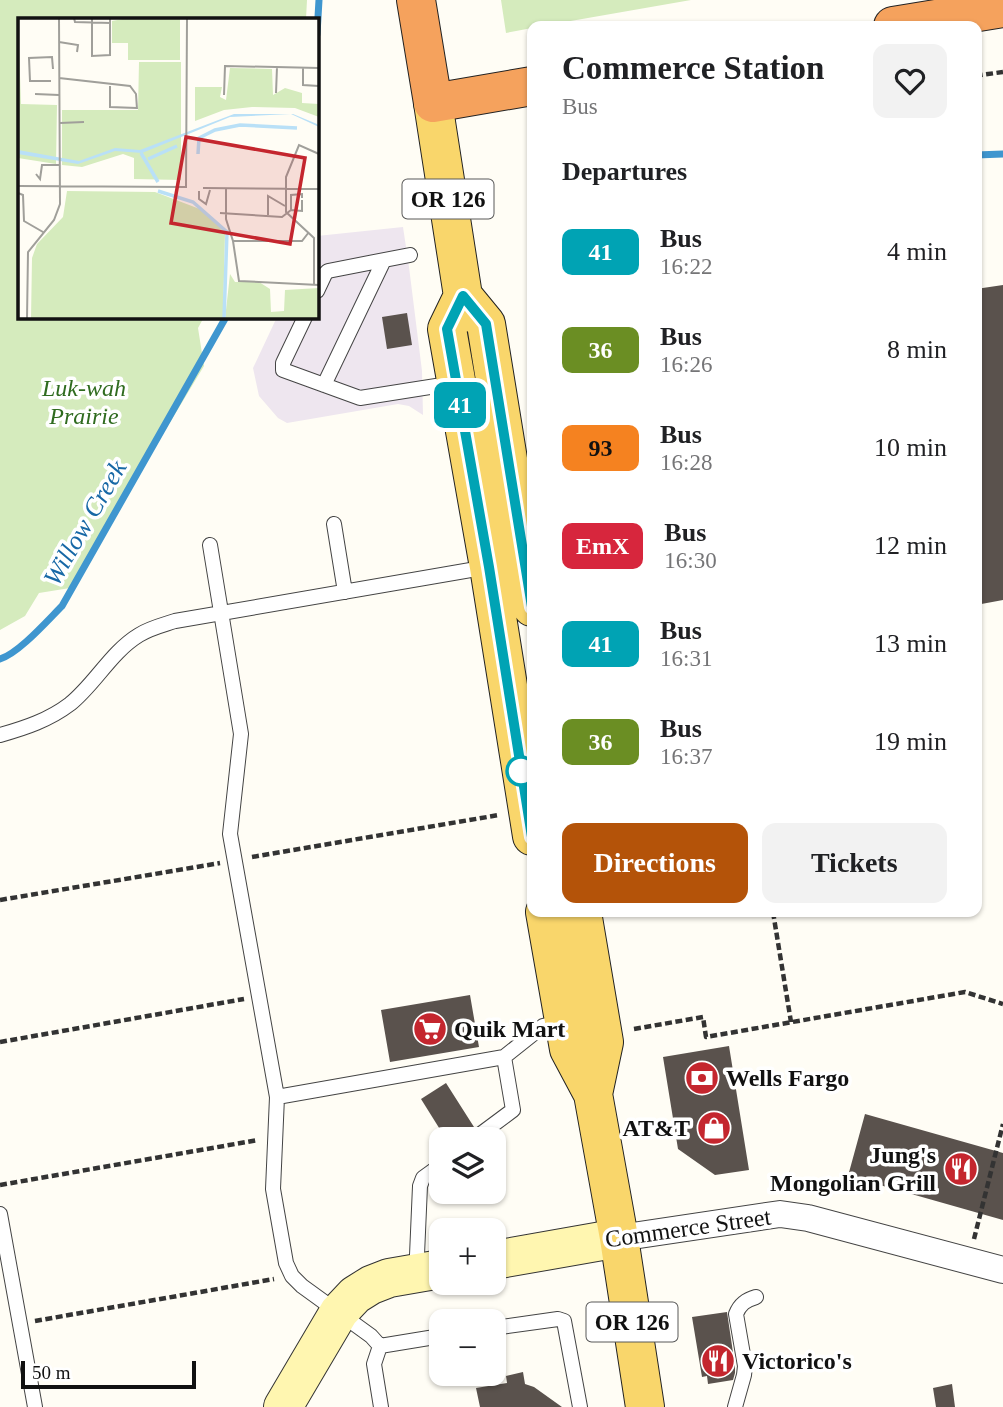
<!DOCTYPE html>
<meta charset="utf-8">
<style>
body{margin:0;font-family:"Times New Roman",serif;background:#f2f2f2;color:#202124;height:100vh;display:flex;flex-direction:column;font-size:26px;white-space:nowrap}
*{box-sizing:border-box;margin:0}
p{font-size:23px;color:#757577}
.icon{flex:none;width:38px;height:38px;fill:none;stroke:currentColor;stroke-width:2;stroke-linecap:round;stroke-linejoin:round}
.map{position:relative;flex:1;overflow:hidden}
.sheet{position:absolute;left:527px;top:21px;width:455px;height:896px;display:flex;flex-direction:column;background:#fff;border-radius:14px;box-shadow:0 2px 5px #0004}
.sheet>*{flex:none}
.badge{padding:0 14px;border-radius:10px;font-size:24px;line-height:46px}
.tools{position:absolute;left:429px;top:1127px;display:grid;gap:14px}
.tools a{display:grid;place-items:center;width:77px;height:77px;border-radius:14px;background:#fff;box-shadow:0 2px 5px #0004;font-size:35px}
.scale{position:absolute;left:21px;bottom:18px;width:175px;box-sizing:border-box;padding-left:7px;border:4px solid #111;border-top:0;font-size:19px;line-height:24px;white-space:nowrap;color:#111;-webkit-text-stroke:5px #fff;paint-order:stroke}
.map>.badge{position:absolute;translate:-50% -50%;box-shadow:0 0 0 4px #fff}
h2{padding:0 35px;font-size:26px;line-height:63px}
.round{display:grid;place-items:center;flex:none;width:74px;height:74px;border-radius:14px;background:#f2f2f2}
.summary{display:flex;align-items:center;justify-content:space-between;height:119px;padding:0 35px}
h1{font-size:33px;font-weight:800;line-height:52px}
.button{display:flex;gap:14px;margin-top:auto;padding:14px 35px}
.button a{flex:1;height:80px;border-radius:14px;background:#b45309;color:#fff;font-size:28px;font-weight:800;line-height:80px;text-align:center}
.button a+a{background:#f2f2f2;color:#202124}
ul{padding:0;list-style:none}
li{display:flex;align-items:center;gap:21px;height:98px;padding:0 35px}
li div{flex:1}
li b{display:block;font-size:26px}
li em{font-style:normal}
li .badge{min-width:77px;font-weight:700;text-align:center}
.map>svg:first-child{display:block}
.industrial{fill:#eee6ef}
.green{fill:#d5ebbd}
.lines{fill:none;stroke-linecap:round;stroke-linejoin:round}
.stream{stroke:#3f96cf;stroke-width:7}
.building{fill:#5a524d}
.lane-casing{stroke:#444;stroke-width:16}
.street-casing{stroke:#444;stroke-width:28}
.secondary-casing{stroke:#333;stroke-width:40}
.primary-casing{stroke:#222;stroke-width:40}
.highway-casing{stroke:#222;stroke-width:40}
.path{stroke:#333;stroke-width:4.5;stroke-dasharray:7 3.5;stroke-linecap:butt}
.lane{stroke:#fff;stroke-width:14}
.street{stroke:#fff;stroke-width:26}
.secondary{stroke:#fff6b0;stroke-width:38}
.primary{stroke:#f9d66b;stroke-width:38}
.highway{stroke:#f5a25d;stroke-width:38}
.line-casing{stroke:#fff;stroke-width:16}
.line{stroke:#00a3b4;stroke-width:10}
.stop-dot{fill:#fff;stroke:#00a3b4;stroke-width:3.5}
.labels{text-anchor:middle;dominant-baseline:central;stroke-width:7;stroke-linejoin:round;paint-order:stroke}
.shield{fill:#fff;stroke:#585858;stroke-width:2}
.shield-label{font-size:23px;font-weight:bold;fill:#111}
.park-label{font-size:24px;font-style:italic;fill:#2f6b1f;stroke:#fff}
.poi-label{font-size:24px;font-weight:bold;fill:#111;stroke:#fff;text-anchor:start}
.street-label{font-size:24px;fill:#111;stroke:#fff}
.water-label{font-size:26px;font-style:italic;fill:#1768a6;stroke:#fff}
.inset-river{fill:none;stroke:#b9e0f7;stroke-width:3.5}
.inset-road{fill:none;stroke:#a09f9a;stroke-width:2}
.view{fill:#c4262e;fill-opacity:0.15;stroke:#c4262e;stroke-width:3.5}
.inset-edge{fill:none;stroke:#111;stroke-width:3.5}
</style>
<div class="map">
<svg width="1003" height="1407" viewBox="0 0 1003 1407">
<rect width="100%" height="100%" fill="#fffdf5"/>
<path class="industrial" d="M403,227l6,40 13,104 1,44 -14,-9 -11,-2 -111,19 -9,-5 -19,-22 -6,-28 24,-51h40v-81z"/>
<path class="green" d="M0,0h307l-1,19h-287v298h185l-6,11 6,38 -134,222 -31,5 -14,23 -25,14z
M501,0h190l-149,26h-10v2l-26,5z"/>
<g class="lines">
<path class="stream" d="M317,34l2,-34
M976,155l27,-1
M0,659c19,-6 47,-38 62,-53l164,-289"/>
</g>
<path class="building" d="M1003,285v315l-27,5v-316z
M407,313l5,32 -25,4 -5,-32z
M470,995l9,52 -89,15 -9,-52z
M729,1046l20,124 -34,5 -37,-26 -15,-92z
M446,1083l28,44 -8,8 -2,4h-18l-25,-40z
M865,1114l138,39v67l-155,-44z
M727,1312l8,54v7l-2,7 -25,4 -1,-8 -5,1 -10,-60z
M523,1372l2,12 9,3 28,20h-82l-4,-19 31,-5 -1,-7z
M952,1384l3,23h-19l-3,-19z"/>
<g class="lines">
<g class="lane-casing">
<path id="lane" d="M317,291l8,-17 3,-3 82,-16
M305,317l-22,46v7l77,28 95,-15
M324,385l60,-125
M334,524l11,68
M210,545l31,189 -11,100 47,263 -4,92 13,74 6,13 10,10 69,50 9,10
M0,735c25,-7 49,-15 70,-31 25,-20 41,-52 69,-69 11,-7 24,-10 36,-14l313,-54
M504,1057l39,-31 20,-5
M277,1097l227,-40 9,53 -39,29
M0,1214l35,193
M419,1272l-2,-17 3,-69 3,-8 18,-13
M494,1328l64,-9 6,2 16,86
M380,1346l-6,18 7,43
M380,1346l61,-10
M735,1407l9,-32 1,-9 -9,-52c4,-10 10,-14 20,-17"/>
</g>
<g class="street-casing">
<path id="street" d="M619,1238l161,-24 28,4 195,52"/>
</g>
<g class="secondary-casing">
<path id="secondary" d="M494,1260l125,-22
M283,1407l56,-95 16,-17 16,-10 18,-7 52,-9"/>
</g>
<g class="primary-casing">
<path id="primary" d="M433,103l30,193 23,28 46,283
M463,296l-16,33 42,238 43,269
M545,912l24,137 24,45 26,144 26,169
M582,912l22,130 -11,52"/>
</g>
<g class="highway-casing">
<path id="highway" d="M416,0l17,103 99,-17
M893,26l110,-18"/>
</g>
<path class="path" d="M976,73l5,2 22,-3
M252,857l247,-42
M0,900l220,-37
M773,912l18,110
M634,1029l69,-12 3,20 259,-45 38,12
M0,1042l244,-43
M0,1185l258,-45
M974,1239l29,-115
M35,1321l239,-42"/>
<use href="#lane" class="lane"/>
<use href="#street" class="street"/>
<use href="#secondary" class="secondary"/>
<use href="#primary" class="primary"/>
<use href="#highway" class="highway"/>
</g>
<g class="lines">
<g class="line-casing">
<path id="line" d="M532,607l-46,-283 -23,-28 -16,33 42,238 43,270"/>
</g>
<use href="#line" class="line"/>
</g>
<defs>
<g id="supermarket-disc" transform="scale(1.75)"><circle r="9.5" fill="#c4262e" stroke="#fff"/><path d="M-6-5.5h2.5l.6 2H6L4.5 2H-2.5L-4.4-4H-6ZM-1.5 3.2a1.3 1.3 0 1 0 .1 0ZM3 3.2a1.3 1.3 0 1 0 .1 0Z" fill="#fff"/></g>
<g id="bank-disc" transform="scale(1.75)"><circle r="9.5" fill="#c4262e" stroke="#fff"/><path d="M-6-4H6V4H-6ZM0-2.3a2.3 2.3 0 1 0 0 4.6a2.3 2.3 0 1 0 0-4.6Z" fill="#fff"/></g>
<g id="shop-disc" transform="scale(1.75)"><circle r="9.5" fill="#c4262e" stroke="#fff"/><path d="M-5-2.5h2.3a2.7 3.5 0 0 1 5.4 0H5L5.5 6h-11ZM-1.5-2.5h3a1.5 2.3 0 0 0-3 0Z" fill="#fff"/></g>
<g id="restaurant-disc" transform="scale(1.75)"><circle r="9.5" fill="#c4262e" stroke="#fff"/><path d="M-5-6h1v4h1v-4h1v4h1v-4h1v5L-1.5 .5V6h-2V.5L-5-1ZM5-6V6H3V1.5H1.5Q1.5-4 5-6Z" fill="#fff"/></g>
</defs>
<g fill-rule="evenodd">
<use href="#supermarket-disc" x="430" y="1029"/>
<use href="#bank-disc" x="702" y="1078"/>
<use href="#shop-disc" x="714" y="1128"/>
<use href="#restaurant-disc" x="961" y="1169"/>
<use href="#restaurant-disc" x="718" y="1361"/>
</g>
<circle class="stop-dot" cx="521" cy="771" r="14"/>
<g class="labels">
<g class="shield">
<rect x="402.5" y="179.5" width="91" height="39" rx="5"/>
<rect x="586.5" y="1302.5" width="91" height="39" rx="5"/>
</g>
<g class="shield-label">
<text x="448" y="199">OR 126</text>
<text x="632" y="1322">OR 126</text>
</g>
<g class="park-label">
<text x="84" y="388">Luk-wah<tspan x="84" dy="28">Prairie</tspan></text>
</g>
<g class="poi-label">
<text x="454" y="1029">Quik Mart</text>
<text x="726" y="1078">Wells Fargo</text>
<text x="690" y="1128" text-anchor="end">AT&amp;T</text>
<text x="936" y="1155" text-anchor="end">Jung's<tspan x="936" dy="28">Mongolian Grill</tspan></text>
<text x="742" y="1361">Victorico's</text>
</g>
<g class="street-label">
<text transform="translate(688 1228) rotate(-8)">Commerce Street</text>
</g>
<g class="water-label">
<text transform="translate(85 523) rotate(-60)">Willow Creek</text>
</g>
</g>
<g transform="translate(18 18)">
<rect width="301" height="301" fill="#fffdf5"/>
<path d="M0,0l3,86 36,1 -1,59 -38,-6zM110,0h52v42h-52v-17h-16v-22zM121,44h42v118l-47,-1v-21l-11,-4 -41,13 -20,-2v-55h76zM212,50l42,1 1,26 12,-7 17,5v10l17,1v13l-24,-9 -43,-1 -28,3 -29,11v-34h27l-2,10 6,3zM49,173l88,1 50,19 20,22 -2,86h-192l1,-61 5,-14 26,-27zM212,256l5,8h24l11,7 1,23 13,-1 1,-21 34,-2v31h-94z" fill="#d5ebbd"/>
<path d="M216,96h59l24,10 2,3 -28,-13 -61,3 -88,36 -27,-2 -37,13 -60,-10v-4l61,11 36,-13 25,2z" fill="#b9e0f7"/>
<path class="inset-river" d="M123,135l17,29M180,136l1,-16 16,-8 25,-5 57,3M130,141l29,-13M140,173l35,11 34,30 -3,87"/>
<path class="inset-road" d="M56,0l1,4 35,1v-5M74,0v38l18,-1v-32M41,24l19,3 -1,7M285,50v17l16,1M41,60l71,8 6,8 1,15M33,63h-21l-1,-23 23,-1 1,12M92,68v21l27,1M258,75l1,-26M17,76l24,1M206,77l1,-29 94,2M42,105l24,-1M18,156l4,5 2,-14h18M0,168l168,1 1,-169M185,170l116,1M208,171v30l7,22h69l7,-9M181,173v8l7,5 4,-14M0,175l5,2 1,26 19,11M273,192v-15l11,-1v4M202,195l62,4 9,-7 11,1v-11M250,197v-19l17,10M215,223l6,40 80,4M296,267v-47l-28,-26v-35l13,-32 20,9M9,301l1,-67 26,-32 6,-16 -1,-186"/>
<path class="view" d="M168,119l119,21 -15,86 -119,-21z"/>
<rect width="301" height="301" class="inset-edge"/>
</g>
</svg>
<div class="tools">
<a><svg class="icon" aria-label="layers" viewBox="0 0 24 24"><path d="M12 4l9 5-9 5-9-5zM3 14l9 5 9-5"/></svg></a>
<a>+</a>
<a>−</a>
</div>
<div class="scale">50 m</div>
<b class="badge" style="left:460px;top:405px;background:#00a3b4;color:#fff">41</b>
<section class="sheet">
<div class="summary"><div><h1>Commerce Station</h1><p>Bus</p></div><a class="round"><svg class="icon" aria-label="heart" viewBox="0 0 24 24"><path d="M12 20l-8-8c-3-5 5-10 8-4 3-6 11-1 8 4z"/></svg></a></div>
<h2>Departures</h2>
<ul>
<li><span class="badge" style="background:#00a3b4;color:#fff">41</span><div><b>Bus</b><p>16:22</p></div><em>4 min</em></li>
<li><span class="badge" style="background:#6b8e23;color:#fff">36</span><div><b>Bus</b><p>16:26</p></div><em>8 min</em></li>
<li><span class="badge" style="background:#f58220;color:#111">93</span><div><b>Bus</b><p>16:28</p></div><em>10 min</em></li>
<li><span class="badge" style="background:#d7263d;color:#fff">EmX</span><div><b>Bus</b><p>16:30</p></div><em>12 min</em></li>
<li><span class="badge" style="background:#00a3b4;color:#fff">41</span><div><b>Bus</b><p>16:31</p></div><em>13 min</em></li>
<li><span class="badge" style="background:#6b8e23;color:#fff">36</span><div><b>Bus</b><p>16:37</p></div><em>19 min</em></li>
</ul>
<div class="button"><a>Directions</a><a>Tickets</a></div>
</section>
</div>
